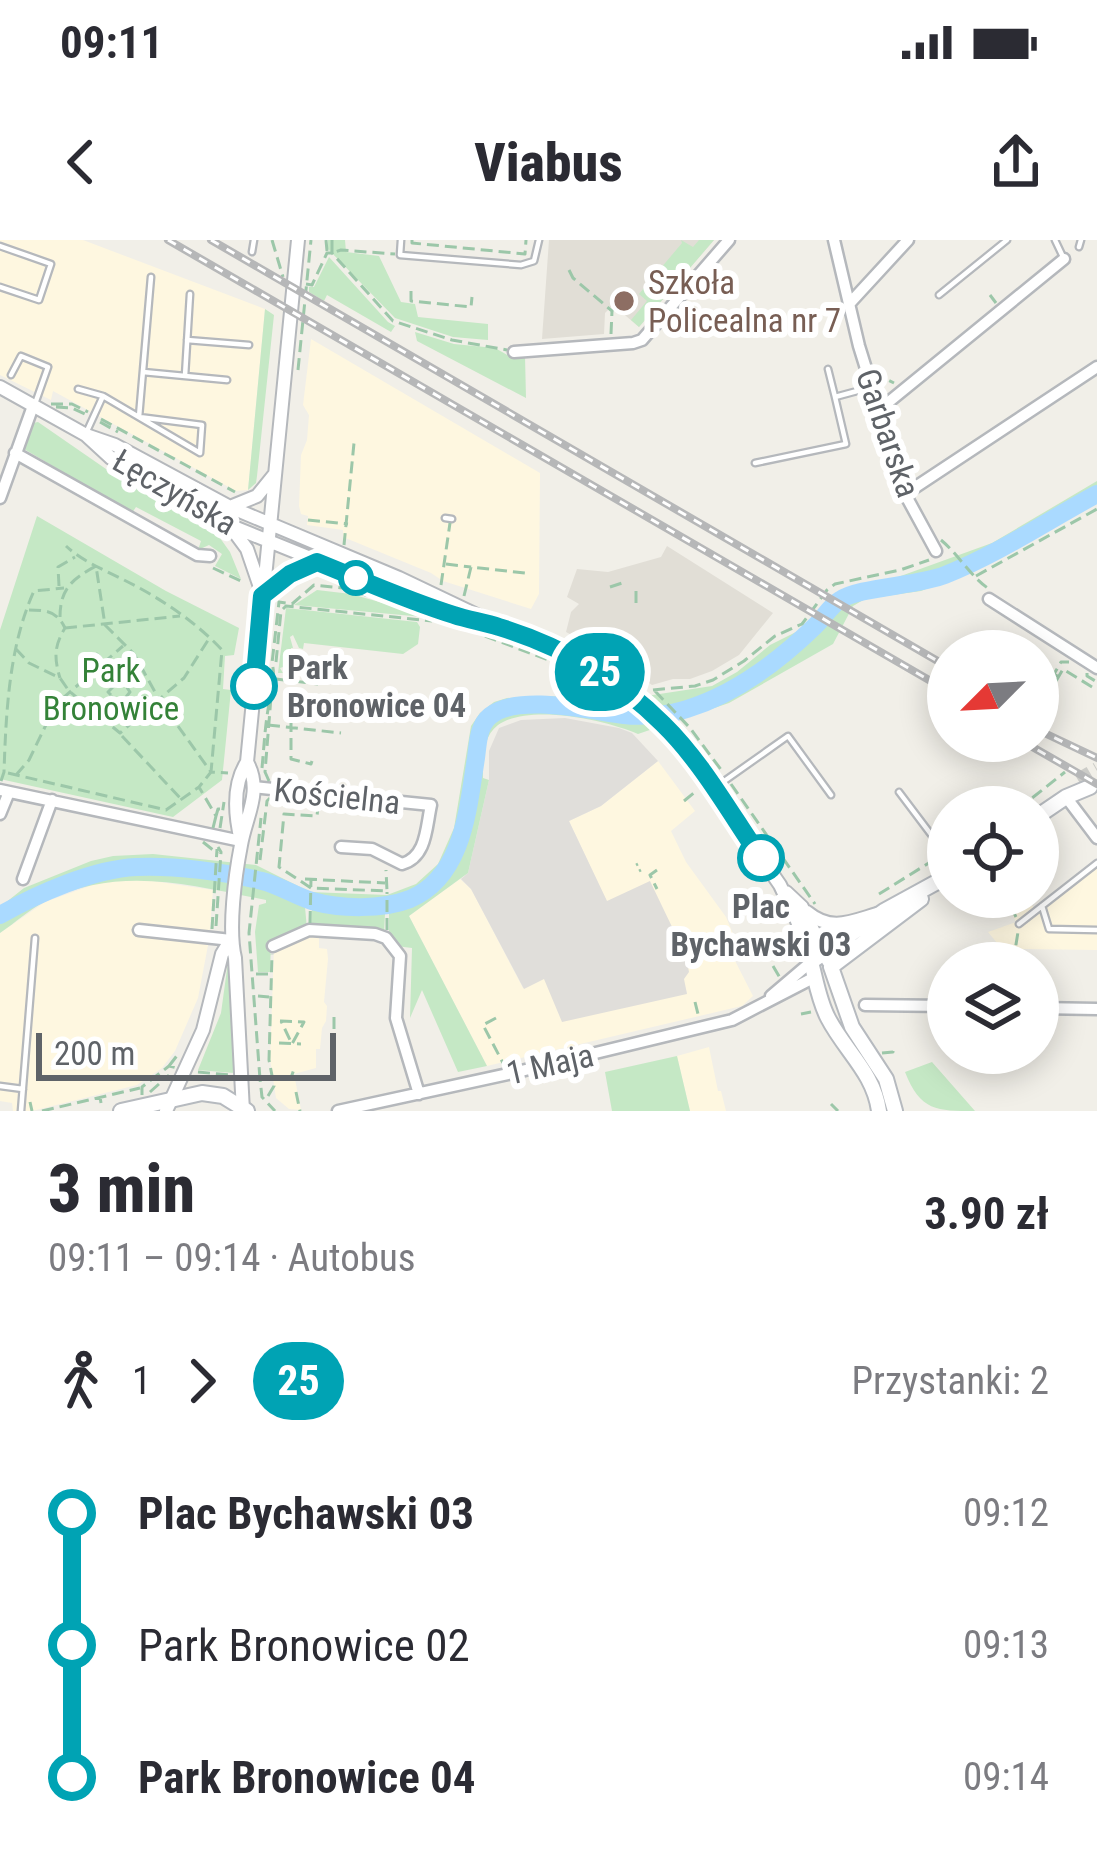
<!DOCTYPE html>
<html lang="pl">
<meta charset="utf-8">
<style>
body{margin:0;font-family:"Roboto Condensed",sans-serif;background:#f2f2f3;color:#2b2b33;height:100vh;display:flex;flex-direction:column;font-size:45px;white-space:nowrap}
*{box-sizing:border-box;margin:0}
p{font-size:39px;color:#7c7c81}
.icon{flex:none;width:66px;height:66px;fill:none;stroke:currentColor;stroke-width:2;stroke-linecap:round;stroke-linejoin:round}
.map{position:relative;height:871px;overflow:hidden}
.sheet{display:flex;flex-direction:column;background:#fff;flex:1}
.sheet>*{flex:none}
.badge{padding:0 24px;border-radius:39px;font-size:42px;line-height:78px}
.needle{width:78px;rotate:246deg}
.buttons{position:absolute;left:927px;top:390px;display:grid;gap:24px}
.buttons a{display:grid;place-items:center;width:132px;height:132px;border-radius:50%;background:#fff;box-shadow:0 6px 30px #0003;font-size:60px}
.scale{position:absolute;left:36px;bottom:30px;width:300px;box-sizing:border-box;padding-left:12px;border:6px solid #5f6368;border-top:0;font-size:33px;line-height:42px;white-space:nowrap;color:#5f6368;-webkit-text-stroke:9px #fff;paint-order:stroke}
.map>.badge{position:absolute;translate:-50% -50%;box-shadow:0 0 0 6px #fff}
.legs{display:flex;align-items:center;gap:18px;height:132px;padding:0 48px;font-size:39px}
.legs p{margin-inline-start:auto}
.head{display:flex;align-items:center;justify-content:space-between;height:204px;padding:0 48px}
h1{font-size:66px;font-weight:800;line-height:90px}
ul{padding:0 48px;list-style:none}
li{display:flex;align-items:center;gap:42px;height:132px;font-size:45px}
li i{display:grid;place-items:center;width:18px;height:100%;margin:0 15px;background:currentColor}
li i::after{content:'';width:30px;height:30px;margin:-15px;border:9px solid;border-radius:50%;background:#fff}
li p{margin-inline-start:auto}
li:first-child i{background:linear-gradient(#0000 50%,currentColor 0)}
li:last-child i{background:linear-gradient(currentColor 50%,#0000 0)}
.status{display:flex;justify-content:space-between;align-items:center;height:84px;padding:0 60px;background:#fff;direction:ltr}
.status svg{height:33px;fill:currentColor}
header{display:flex;justify-content:space-between;align-items:center;height:156px;padding:0 48px;background:#fff;font-size:54px;font-weight:800}
.map>svg:first-child{display:block}
.commercial{fill:#fef7e0}
.industrial{fill:#e0deda}
.education{fill:#e1ded6}
.green{fill:#c5e8c5}
.lines{fill:none;stroke-linecap:round;stroke-linejoin:round}
.river{stroke:#aadaff;stroke-width:18}
.secondary-tunnel{stroke:#ccccc8;stroke-width:14;stroke-dasharray:14 7;stroke-linecap:butt}
.service-casing{stroke:#b5b8bc;stroke-width:9}
.minor-casing{stroke:#b5b8bc;stroke-width:15}
.tertiary-casing{stroke:#b5b8bc;stroke-width:16}
.secondary-casing{stroke:#b6babf;stroke-width:18}
.path{stroke:#9cc7a9;stroke-width:3;stroke-dasharray:12 6;stroke-linecap:butt}
.service{stroke:#fff;stroke-width:4.5}
.minor{stroke:#fff;stroke-width:10}
.tertiary{stroke:#fff;stroke-width:12}
.secondary{stroke:#fff;stroke-width:14}
.rail-casing{stroke:#b6b7b8;stroke-width:8}
.rail{stroke:#fff;stroke-width:3;stroke-dasharray:9;stroke-linecap:butt}
.line-1-casing{stroke:#fff;stroke-width:27}
.line-1{stroke:#00a3b4;stroke-width:18}
.education-dot{fill:#8d6e63;stroke:#fff;stroke-width:4.5}
.stop-1-dot{fill:#fff;stroke:#00a3b4;stroke-width:6}
.labels{text-anchor:middle;dominant-baseline:central;stroke-width:12;stroke-linejoin:round;paint-order:stroke}
.education-label{font-size:33px;fill:#785e54;stroke:#fff;text-anchor:start}
.street-label{font-size:33px;fill:#5f6368;stroke:#fff}
.stop-label{font-size:33px;font-weight:bold;fill:#5f6368;stroke:#fff;text-anchor:start}
.park-label{font-size:33px;fill:#348238;stroke:#fff}
</style>
<div class="status"><b>09:11</b><svg viewBox="0 0 49 12"><path d="M0 12V9h3v3zM5 12V6h3v6zM10 12V3h3v9zM15 12V0h3v12zM26 1h20v11H26zM47 4h2v5h-2z"/></svg></div>
<header><svg class="icon" aria-label="back" viewBox="0 0 24 24"><path d="M15 5l-7 7 7 7"/></svg>Viabus<svg class="icon" aria-label="share" viewBox="0 0 24 24"><path d="M12 15V3M7 8l5-5 5 5M5 13v7h14v-7"/></svg></header>
<div class="map">
<svg width="1097" height="871" viewBox="0 0 1097 871">
<rect width="100%" height="100%" fill="#f1efe8"/>
<path class="commercial" d="M0,0h83l182,69 -17,181 -12,1 -183,-100 -2,9 -51,-25z
M311,99l229,134 -1,121 -8,15 -88,-28 -12,-8 -88,-36v-7l-36,-5 1,-9 -7,-2 -2,-8 2,-51 6,-15 2,-25 -6,-10z
M658,521l37,50 -24,20 15,31 40,55 10,24 -7,8 24,47 -11,10 -255,60 -78,-150 51,-37 11,10 52,99 21,-10 11,21 132,-6 -37,-111 -43,20 -38,-81 32,-15z
M1097,620v90l-75,-1 -1,14h-19v-14l-14,-17 28,-10 -12,-25h22l8,11z
M140,639l73,11 -4,50 -11,58 -23,53 -13,17 -25,17 -105,26h-19l-1,-8 -12,-2v-168l45,-31 56,-20z
M319,694v14l8,1 1,10 -4,43 3,4 -1,15 -4,7 -2,21h-4v19l-22,6 7,36 -12,-1 -13,-11 -6,-39 4,-112z
M709,807l9,44h3l5,20h-36l-13,-55z"/>
<path class="industrial" d="M565,478l54,10 13,5 26,28 -57,45 -32,15 38,80 43,-20 36,75 3,16 -5,7 3,15 -125,28 -18,-43 -20,10 -53,-100 -10,-10 7,-6 21,-93v-29l10,-23 22,-8z"/>
<path class="education" d="M549,0h165l-75,87 -26,-22 -8,8 -1,21 -62,5z
M667,306l106,67 -34,42 -27,16 -22,8h-17l-21,6 -38,-28 -48,-25 5,-20 8,-8 -12,-7 10,-28 31,3 53,-15z"/>
<path class="green" d="M328,0h17l1,12 33,4 22,46 14,2 3,13 70,7v16l-35,-3 -58,-19 -67,-69z
M681,0l12,7 6,-7h15l-75,87 -8,-7 16,-19 -8,-7 43,-51z
M329,17l59,65 7,4 -4,6 -64,-37 -3,6 -15,-9v-5h5z
M265,69l9,6 -17,161 -1,7 -8,7z
M415,92l39,12 41,4 16,9 14,-1 1,42 -109,-57z
M38,182l68,47 109,62 15,21 11,27 -26,-13 7,-12 -13,-9 -11,5 3,-9 -65,-34 -4,6 -108,-64 9,-26z
M1097,241v21l-66,36 -33,21 -36,16 -41,16 -56,8 -12,7 -20,38 -104,59 -91,31c-32,-14 -109,-31 -140,-9 -16,12 -15,35 -15,53l6,2 -21,93 -59,43 78,150 -29,6 -36,-82 -12,28 2,-70 -16,-2 -7,-10v-23l-4,1 -1,19 -73,-6 1,-19 -7,-1 2,22 -36,13 -1,30h-12l-3,-40 4,-27 7,-2v-3c-77,-15 -145,-35 -220,1 -16,8 -31,22 -46,32v-26l24,-19 67,-27 22,-5 40,-2 103,11 54,27 77,3 29,-11 22,-20 16,-36 17,-102 9,-13 14,-11 13,-4 43,-2 57,6 105,-16 25,-14 33,-27 32,-16 35,-34 14,-8 47,-10 94,-34z
M37,276l129,75 73,37 -5,27 -9,1 -2,33 8,1 -9,90 -49,37 -173,-38v-149z
M317,350l34,4 71,20 1,3 -129,-12z
M286,368l131,14 3,5 -2,17 -15,10 -99,-11 -1,6 -4,-1 -6,-13 -3,2 3,11h-2l-2,17 -9,3 3,5h-5z
M228,722l6,111 -36,-3 23,-57z
M677,816l13,55h-78l-7,-39z
M932,822l43,49c-38,0 -55,0 -70,-39z"/>
<g class="lines">
<path class="river" d="M0,675c37,-21 93,-46 136,-48 37,-2 89,5 126,14 17,4 33,15 50,20 28,8 70,9 98,-2 54,-23 58,-92 66,-141 2,-15 2,-32 14,-42 28,-23 101,-5 134,-1 18,2 45,0 63,-6 48,-15 92,-48 128,-83 8,-7 15,-20 25,-26 18,-13 78,-14 105,-25 53,-21 102,-54 152,-81"/>
<path class="secondary-tunnel" d="M1078,540l19,-11"/>
<g class="service-casing">
<path id="service" d="M401,0l-1,15 121,10 13,-4 5,-21
M1055,0l9,19
M0,6l51,18 -12,36 -39,-13
M1079,7l2,-7
M252,12l2,-12
M939,55l68,-55
M187,100l62,5
M828,129l7,28 37,-10
M143,132l84,8
M11,135l10,-19 27,11 -12,34
M185,136l5,-82
M78,149l25,7
M87,191l16,-35 97,57 2,-28 -63,-8 12,-140
M755,223l91,-19 -11,-47
M445,278l7,1
M713,549l75,-53 43,59
M899,552l49,65
M1042,666l7,23 48,1
M1019,684l78,-61
M0,846l23,3
M21,871l14,-173"/>
</g>
<g class="minor-casing">
<path id="minor" d="M834,0l25,106 46,148 31,57
M850,63l58,-63
M514,112l119,-9 9,-3 87,-100
M878,167l7,-2 179,-146
M15,213l182,102 13,1
M905,254l192,-127
M0,258l33,-92
M989,359l108,69
M253,547l178,18c-5,22 -4,52 -29,59l-30,-15 -31,-2
M0,550l241,51
M1066,557l31,41
M0,574l9,-22
M23,639l29,-79
M139,690l92,10
M273,706l36,-16 66,4 11,4 14,18 -4,62 23,76
M771,756l40,-34
M865,765l83,1
M1038,768l59,1
M338,871l179,-39 215,-52 83,-43"/>
</g>
<g class="tertiary-casing">
<path id="tertiary" d="M0,147l86,48 29,10 115,62 169,71 86,41
M86,195l25,23 118,67 220,89 47,12 64,25 51,28 56,49 28,34 85,123 17,36 14,41
M230,267l27,-11 17,-21
M233,290l14,19 15,44
M263,356l27,-22 27,-12
M241,601c-6,-25 -9,-56 6,-79l51,-522
M786,652l16,15 26,54
M807,672c24,20 43,10 70,2
M166,871l37,-81 19,-76 8,-13
M243,871l-8,-153c-7,-29 0,-82 6,-113 5,-29 22,-54 6,-83"/>
</g>
<g class="secondary-casing">
<path id="secondary" d="M1038,576l28,-19 24,-10
M121,871l81,-18 21,3 24,15
M879,871c-5,-38 -34,-60 -51,-93 -9,-17 -12,-37 -17,-56l73,-51 64,-35
M895,871l-9,-32 -34,-52 -21,-60 90,-68"/>
</g>
<path class="path" d="M272,0l11,37
M326,0l1,11
M332,0v13l9,-3 54,4
M412,0v3l113,11 1,-14
M569,30l4,8 39,33
M306,44l6,1 15,-32h5l61,68 59,19 55,10
M411,51v10l60,6 1,-10
M990,55l6,8
M611,94l1,-23 4,-4
M878,127l8,12 8,4
M298,130l13,-130
M51,164h21l16,8
M56,167l16,1 15,7
M101,179l134,73
M100,182l18,10
M308,280l40,4
M941,300c18,15 29,36 48,49
M344,305l10,-102
M446,324l25,3
M213,328l32,15
M976,336l121,-67
M441,345l9,-62
M59,346l-1,-19 17,-10
M610,347l15,-5
M636,351v16
M464,356l7,-29 54,6
M29,370c17,0 28,1 36,18 -11,18 -11,30 -5,50
M60,377c0,-28 12,-38 36,-51l9,59 29,29 26,47 51,71 11,-122c-26,-28 -62,-52 -96,-69 -21,-11 -43,-19 -60,-35
M65,388l115,-12
M485,396l74,28 52,36
M16,409l13,14 31,15 9,13 51,42 64,-55 26,-41
M276,422l5,-51 5,-5 146,15
M99,429l13,16
M91,432l-5,-6 11,-12 5,5
M1087,433v3l10,6
M1059,437l-5,-3 7,-12h8
M276,439l42,5
M1056,441l7,-12 34,21
M653,450l42,-4 18,-6 31,-19 31,-25 27,-12 25,-34 8,-6 65,-14 29,-10
M655,451l35,37 32,43
M111,455l-3,-3 11,-11 5,4
M126,457l4,-5 -4,-6 17,-16
M96,470l16,-13 5,5 8,-4 15,19
M291,480v39l20,5 1,-3
M268,485l73,8
M122,496l59,63
M262,528c2,-21 3,-43 7,-64 2,-15 7,-26 3,-41l7,-61 13,2 22,-19 28,3 44,13
M8,533l158,37 33,-23
M16,535l13,-15 27,-56 67,-58
M1,541l3,-9c2,-60 5,-126 30,-181l30,-3
M269,541l-4,-9 8,-100
M731,544l84,120
M684,561l11,-9
M322,565l-4,2 -1,9 -33,-2 -5,53 32,21 76,3 -1,-21
M337,567l35,4
M1017,567l10,-5 38,-30
M220,569h-2l-2,7 -17,-29 12,-15 17,1
M213,588l3,-12
M220,588l4,-26
M203,602l15,12
M260,620l7,-59 3,-3
M636,625l2,-1
M657,630l-7,5 7,14
M639,631l2,-1
M305,639l80,4
M879,654l61,-38
M1006,657l10,20
M310,683l1,-44
M216,686l5,-74 -3,-5
M212,689l5,-80
M387,690v-38
M1013,723l5,-31
M773,726l7,12
M256,734h14
M258,756l11,1
M695,762l4,16
M801,774l10,-2
M496,778l-13,7 20,38
M280,781h1l23,1 -12,22 -11,-23
M334,789v-13
M279,803l22,1
M882,813l11,-1v-5
M169,826l10,-13
M198,832l32,3
M251,838l9,1 2,18 13,14
M260,839l-11,-146 12,-115
M286,839l5,-1 3,-9
M150,852l19,-17
M296,852l4,19
M142,855v-8l27,-21 8,2
M268,856l6,-10 -5,-26 3,-106
M100,857l1,6
M30,862l2,9
M831,864l7,7
M42,871l98,-23"/>
<use href="#service" class="service"/>
<use href="#minor" class="minor"/>
<use href="#tertiary" class="tertiary"/>
<use href="#secondary" class="secondary"/>
<g class="rail-casing">
<path id="rail" d="M168,0l780,451
M211,0l737,427
M1038,490l59,28
M1022,501l75,43"/>
</g>
<use href="#rail" class="rail"/>
</g>
<g class="lines">
<g class="line-1-casing">
<path id="line-1" d="M254,446l8,-90 28,-22 27,-12c45,18 91,39 137,53 15,5 30,7 45,12 62,19 118,51 164,97 39,38 67,89 98,134"/>
</g>
<use href="#line-1" class="line-1"/>
</g>
<circle class="education-dot" cx="624" cy="61" r="12"/>
<g class="stop-1-dot">
<circle cx="356" cy="338" r="15"/>
<circle cx="254" cy="446" r="21"/>
<circle cx="761" cy="618" r="21"/>
</g>
<g class="labels">
<g class="education-label">
<text x="648" y="42">Szkoła<tspan x="648" dy="38">Policealna nr 7</tspan></text>
</g>
<g class="street-label">
<text transform="translate(888 193) rotate(71)">Garbarska</text>
<text transform="translate(175 252) rotate(30)">Łęczyńska</text>
<text transform="translate(337 556) rotate(6)">Kościelna</text>
<text transform="translate(550 824) rotate(-13)">1 Maja</text>
</g>
<g class="stop-label">
<text x="287" y="427">Park<tspan x="287" dy="38">Bronowice 04</tspan></text>
<text x="761" y="666" text-anchor="middle">Plac<tspan x="761" dy="38">Bychawski 03</tspan></text>
</g>
<g class="park-label">
<text x="111" y="430">Park<tspan x="111" dy="38">Bronowice</tspan></text>
</g>
</g>
</svg>
<div class="buttons">
<a><svg class="needle" viewBox="-14 -14 28 28"><path d="M0-13l5 13h-10z" fill="#e53935"/><path d="M0 13l5-13h-10z" fill="#7c7c81"/></svg></a>
<a><svg class="icon" aria-label="locate" viewBox="0 0 24 24"><circle cx="12" cy="12" r="6"/><path d="M12 2v4M12 18v4M2 12h4M18 12h4"/></svg></a>
<a><svg class="icon" aria-label="layers" viewBox="0 0 24 24"><path d="M12 4l9 5-9 5-9-5zM3 14l9 5 9-5"/></svg></a>
</div>
<div class="scale">200 m</div>
<b class="badge" style="left:600px;top:432px;background:#00a3b4;color:#fff">25</b>
</div>
<section class="sheet">
<div class="head"><div><h1>3 min</h1><p>09:11 – 09:14 · Autobus</p></div><b>3.90 zł</b></div>
<div class="legs"><svg class="icon" aria-label="walk" viewBox="0 0 24 24"><circle cx="13" cy="4" r="2"/><path d="M13 8l-2 6 4 7M11 14l-3 7M7 12l3-4h3l4 4"/></svg>1<svg class="icon" aria-label="forward" viewBox="0 0 24 24"><path d="M9 5l7 7-7 7"/></svg><b class="badge" style="background:#00a3b4;color:#fff">25</b><p>Przystanki: 2</p></div>
<ul>
<li><i style="color:#00a3b4"></i><b>Plac Bychawski 03</b><p>09:12</p></li>
<li><i style="color:#00a3b4"></i><span>Park Bronowice 02</span><p>09:13</p></li>
<li><i style="color:#00a3b4"></i><b>Park Bronowice 04</b><p>09:14</p></li>
</ul>
</section>
